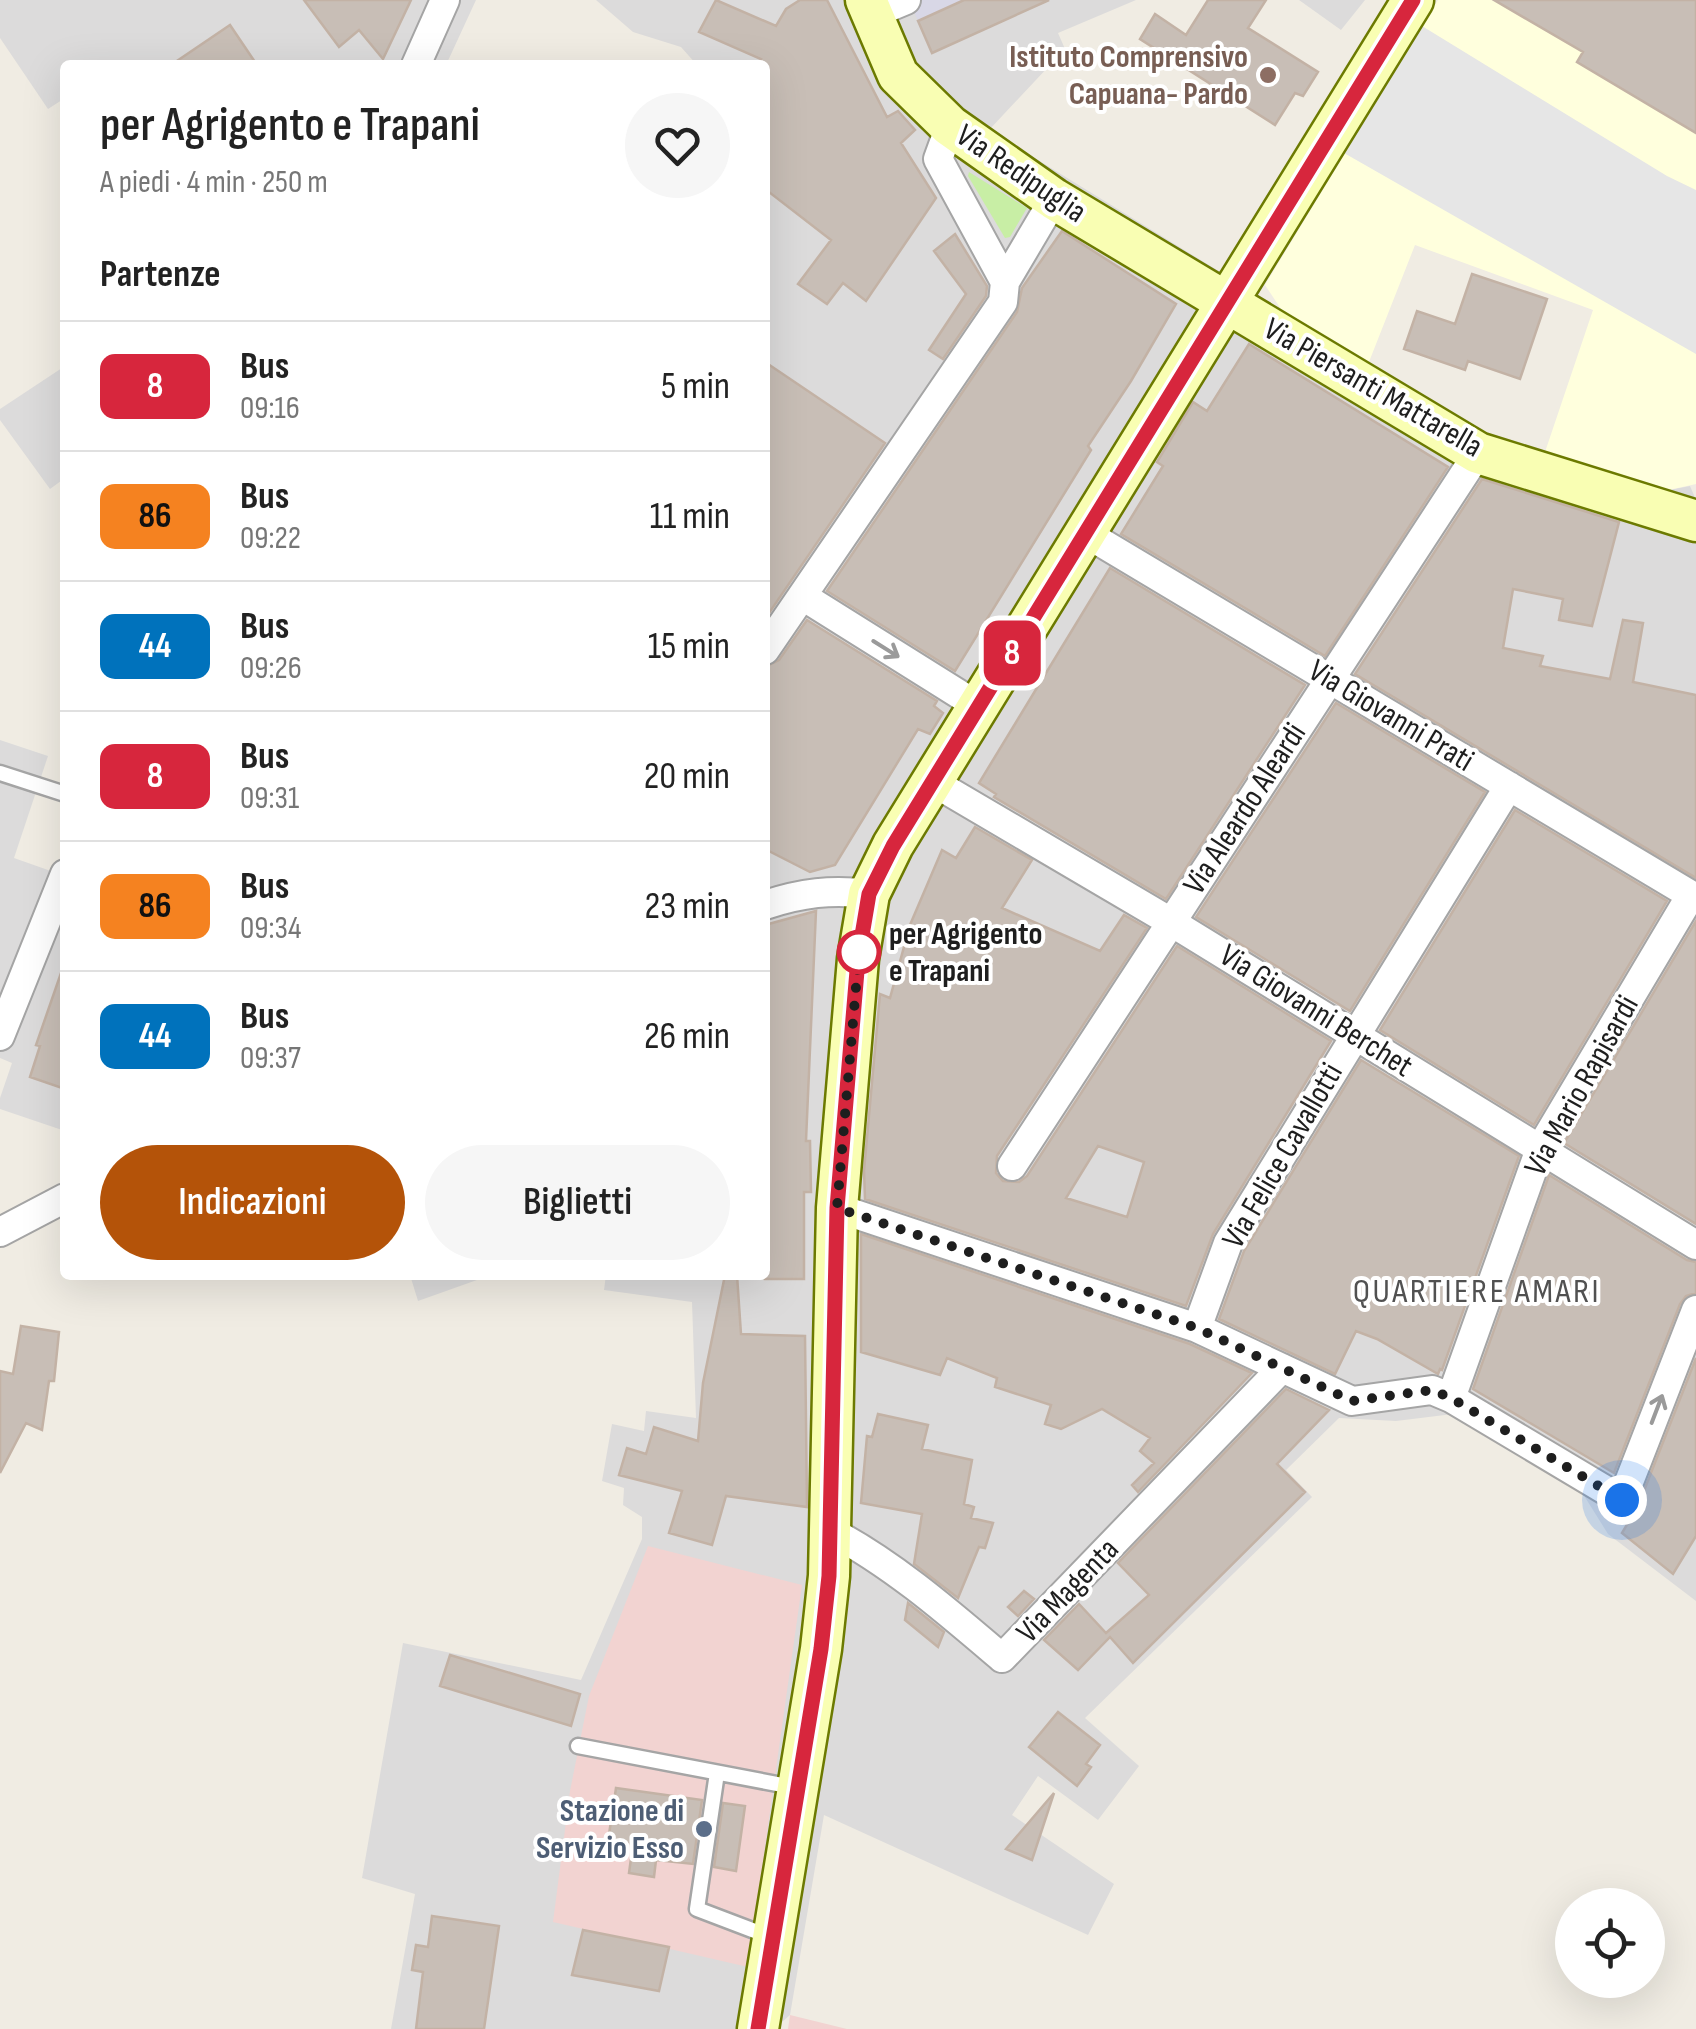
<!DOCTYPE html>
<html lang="it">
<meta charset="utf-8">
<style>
body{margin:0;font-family:"Sofia Sans Condensed",sans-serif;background:#f6f6f6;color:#222;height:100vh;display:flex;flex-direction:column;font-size:38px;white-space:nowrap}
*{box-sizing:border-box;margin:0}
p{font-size:32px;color:#767676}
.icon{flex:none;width:55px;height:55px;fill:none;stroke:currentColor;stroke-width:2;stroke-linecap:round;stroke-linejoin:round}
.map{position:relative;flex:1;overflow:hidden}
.sheet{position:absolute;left:60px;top:60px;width:710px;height:1220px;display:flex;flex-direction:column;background:#fff;border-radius:10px;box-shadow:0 10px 40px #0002}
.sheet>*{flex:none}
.badge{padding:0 20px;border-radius:15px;font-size:35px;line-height:65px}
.controls{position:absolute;left:1555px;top:1888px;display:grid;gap:20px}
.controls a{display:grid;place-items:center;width:110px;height:110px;border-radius:50%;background:#fff;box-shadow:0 10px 40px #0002;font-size:50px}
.you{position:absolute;width:50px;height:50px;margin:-25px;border:8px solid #fff;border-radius:50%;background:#1a73e8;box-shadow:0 0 0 15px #1a73e833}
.map>.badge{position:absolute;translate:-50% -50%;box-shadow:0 0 0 5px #fff}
h2{padding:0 40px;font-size:38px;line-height:90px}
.round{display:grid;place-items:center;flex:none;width:105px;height:105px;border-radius:52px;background:#f6f6f6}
.headline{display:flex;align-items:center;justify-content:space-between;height:170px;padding:0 40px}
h1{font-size:48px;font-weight:600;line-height:75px}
.button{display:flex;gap:20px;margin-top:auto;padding:20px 40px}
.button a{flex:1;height:115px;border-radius:60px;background:#b45309;color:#fff;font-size:40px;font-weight:600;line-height:115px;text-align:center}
.button a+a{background:#f6f6f6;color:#222}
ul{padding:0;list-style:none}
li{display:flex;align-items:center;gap:30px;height:130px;padding:0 40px;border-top:2px solid #e0e0e0}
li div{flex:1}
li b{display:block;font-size:38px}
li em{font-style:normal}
li .badge{min-width:110px;font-weight:700;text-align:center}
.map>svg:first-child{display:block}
.residential{fill:#dcdbdb}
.commercial{fill:#f2d3d1}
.education{fill:#ffd}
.grass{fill:#c8eea5}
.parking{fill:#e6e6e6}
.plaza{fill:#d8d7e6}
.building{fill:#c8beb6;stroke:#c3b2a5;stroke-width:2.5;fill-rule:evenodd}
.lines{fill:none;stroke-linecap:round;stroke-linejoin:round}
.lane-casing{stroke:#a5a5a5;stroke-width:19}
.street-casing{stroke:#a5a5a5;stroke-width:32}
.secondary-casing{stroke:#6c7a00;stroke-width:45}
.lane{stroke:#fff;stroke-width:14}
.street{stroke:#fff;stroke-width:28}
.secondary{stroke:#f9feb3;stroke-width:40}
.oneway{stroke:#9a9a9a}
.line-casing{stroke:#fff;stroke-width:22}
.line{stroke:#d7263d;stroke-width:15}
.walk{stroke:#1e1e1e;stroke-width:10;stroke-dasharray:0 18}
.education-dot{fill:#8d6e63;stroke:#fff;stroke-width:4}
.stop-dot{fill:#fff;stroke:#d7263d;stroke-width:5}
.service-dot{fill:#5c6f8a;stroke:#fff;stroke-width:4}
.labels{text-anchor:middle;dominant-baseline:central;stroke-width:8;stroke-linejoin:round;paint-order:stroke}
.education-label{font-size:32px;font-weight:bold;fill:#785e54;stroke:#fff;text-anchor:end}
.street-label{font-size:32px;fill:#1e1e1e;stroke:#fff}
.stop-label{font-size:32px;font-weight:bold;fill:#1e1e1e;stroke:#fff;text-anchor:start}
.service-label{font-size:32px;font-weight:bold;fill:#4e5e75;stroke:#fff;text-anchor:end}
.neighbourhood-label{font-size:35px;letter-spacing:2.5px;fill:#515151;stroke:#fff}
</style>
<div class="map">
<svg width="1696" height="2029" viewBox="0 0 1696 2029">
<rect width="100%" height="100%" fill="#f0ece3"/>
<path class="residential" d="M0,0h476l-30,65h-325l-3,-4 -5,4h-48v33l-17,11 -48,-71z
M596,0h540l-78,33 7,16 -76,81 293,180 171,112 211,69 26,-5 6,14v1101l-88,-67 -25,-40 -59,-40 -71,-40 -57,7 -57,-3 -53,52 26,27 -227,221 54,48 -41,54 -60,-44 -26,39 102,69 -26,51 -264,-120 -34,200 -16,14h-383l24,-135 -53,-16 41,-235 178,37 61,-141v-22l-19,-12 1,-17 -22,-7 10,-57 32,7 2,-20 50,7 -4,-116 -88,-12 2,-15h159v-1210h-68l-16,-18 -48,-15z
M1299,0h66l-24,30z
M65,366v112l-15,11 -50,-69v-11z
M0,740l48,16 -34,102 51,18v255l-65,-22v-11l12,-35 -12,-5z
M410,1275h81l-73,26z"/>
<path class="commercial" d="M648,1546l154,39 -54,382 -195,-45 17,-131 19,-95z
M790,2015l57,14h-59z"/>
<path class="education" d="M1438,0h258v484l-32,7 -119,-39 48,-142 -178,-65 -48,122 -86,-58 -16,-24z"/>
<path class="grass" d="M969,172l58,36 -17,29 -5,1 -37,-62z"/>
<path class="parking" d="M1422,26l245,150 29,14v164l-352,-201z"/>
<path class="plaza" d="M909,0h55l-46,21z"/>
<path class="building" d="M304,0h107l-28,59 -24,-29 -20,17z
M716,0l60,26 10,-17 14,-9h27l60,117 11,-6 17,19 -14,13 35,55 -70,103 -23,-18 -16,21 -29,-20 33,-44 -66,-51v-124h-7l3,-6 -62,-27z
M964,0h85l-117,53 -14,-32z
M1208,0h58l-18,28 70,44 -15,24 -8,-3 -20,32 -135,-86 15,-25 31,21z
M1494,0h202v133l-119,-71 6,-10z
M230,25l27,40h-86z
M1062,231l114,73 -45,77 -43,65 3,4 -136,221 -128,-80 190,-279 5,-24z
M955,234l32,52 -1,10 -43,63 -14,-9 37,-56 -32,-43z
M1472,274l75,25 -27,80 -52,-18 -3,9 -61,-21 13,-38 38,13z
M1249,344l199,123 -123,189 -204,-122 42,-68 -6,-4 36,-60 14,9z
M765,362l120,81 -120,176z
M1482,479l137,43 -27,104 -33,-6 4,-21 -50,-10 -10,59 40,8 -3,10 70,13 13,-59 20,3 -10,59 63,13v183l-341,-204z
M1110,568l195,117 -139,214 -172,-102 2,-3 -17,-11z
M807,620l130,81 -3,5 9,7 -13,21 -12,-5 -83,136 -25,7 -45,-23v-182l14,-7z
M1336,703l149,89 -135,219 -154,-94z
M1515,810l152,91 -133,224 -154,-95z
M975,827l57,33 -30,48 98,43 24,-36 23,13 -150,228 -1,17 7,8 16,1 8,-6 150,-230 154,95 -118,193 -27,72 -321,-107 -1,-28 16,-177 10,4 20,-73 32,-75 14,8zM1098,1146l46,16 -17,55 -61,-19z
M816,911l-10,230h4l1,51h-7v87h-39v-354z
M1696,921v303l-132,-81z
M61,973l4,1v115l-35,-12 10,-31 -4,-1z
M1361,1060l158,96 -77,214 -2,-1 -2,5 -61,-35 -21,-8 -21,43 -116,-55 25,-68z
M1549,1175l138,85 9,2v31l-10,3 -6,8 -66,169 -141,-84z
M861,1234l329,110 62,29 -114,119 -6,-7 22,-22 -14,-12 10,-13 -48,-29 -41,20 -16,-5 6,-19 -56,-18 2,-9 -50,-20 -7,17 -79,-23z
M725,1275h12l4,59 64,2 2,171 -81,-11 -14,49 -43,-12 13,-42 -63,-16 8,-27 19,6 8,-27 44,14 5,-58z
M21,1326l38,6 -5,49h-5l-7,49 -16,-7 -26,50v-102l13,3z
M1696,1358v178l-23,38 -51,-41 16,-27z
M1286,1389l43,21 -52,54 28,28 -172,171 -23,-26 -32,33 -34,-30 35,-36 27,29 43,-38 -31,-32z
M878,1414l50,11 -6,24 50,11 -8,44 10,3 -3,11 22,5 -8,25 -6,-1 -21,51 -44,-34 8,-50 -61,-11 6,-67 5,1z
M1024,1591l10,8 -16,17 -10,-9z
M908,1603l36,29 -6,15 -33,-27z
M450,1655l130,39 -9,32 -131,-40z
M1058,1712l42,33 -14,19 5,3 -14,19 -48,-39z
M616,1788l86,12 -9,64 -37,-4 -2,17 -25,-4 4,-29 -25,-3z
M1054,1793l-22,67 -26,-11z
M723,1803l22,3 -9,65 -22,-4z
M432,1916l67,10 -15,103h-68l7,-57 -11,-2 4,-25 12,2z
M583,1930l86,17 -10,44 -87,-16z"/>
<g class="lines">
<g class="lane-casing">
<path id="lane" d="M0,773l65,21
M578,1746l215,41
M717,1773l-20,136 71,27"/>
</g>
<g class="street-casing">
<path id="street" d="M870,15l36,-15
M416,65l29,-65
M950,126l-12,33 67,123
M1087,534l609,364
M804,597l174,109
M765,650l238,-348 2,-20 49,-83
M933,782l238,140 525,323
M765,905c36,-12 67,-16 104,-11
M0,1036l65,-162
M1012,1166l466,-713
M837,1208l360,120 155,73 80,-11 19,8 171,102 74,-190
M0,1232l65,-34
M1197,1328l31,-85 281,-457
M1451,1398l89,-249 151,-254
M830,1531c63,33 118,81 172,127l280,-290"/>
</g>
<g class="secondary-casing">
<path id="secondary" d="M866,0l32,75 52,51 104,73 424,254 218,68
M758,2029l63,-380 8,-73 8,-368 21,-249 11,-65 24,-49 520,-845"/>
</g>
<use href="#lane" class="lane"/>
<use href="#street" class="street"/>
<use href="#secondary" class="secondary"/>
</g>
<defs><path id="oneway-shaft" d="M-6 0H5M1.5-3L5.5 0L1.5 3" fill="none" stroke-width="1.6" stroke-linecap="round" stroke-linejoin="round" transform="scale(2.5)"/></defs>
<g class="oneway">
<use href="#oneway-shaft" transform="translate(886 649) rotate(32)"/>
<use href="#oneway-shaft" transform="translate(1657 1409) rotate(-69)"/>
</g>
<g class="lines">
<g class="line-casing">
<path id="line" d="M758,2029l63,-380 8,-73 8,-368 21,-249 11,-65 24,-48 520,-846"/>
</g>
<use href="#line" class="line"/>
<path class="walk" d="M859,952l-22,256 360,120 155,73 80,-11 19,8 171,102"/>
</g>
<circle class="education-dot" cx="1268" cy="75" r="10"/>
<circle class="stop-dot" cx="859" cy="952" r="20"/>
<circle class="service-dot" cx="704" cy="1829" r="10"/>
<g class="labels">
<g class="education-label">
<text x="1248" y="57">Istituto Comprensivo<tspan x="1248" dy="37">Capuana- Pardo</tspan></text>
</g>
<g class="street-label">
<text transform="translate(1021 174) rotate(34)">Via Redipuglia</text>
<text transform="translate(1373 388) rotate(30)">Via Piersanti Mattarella</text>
<text transform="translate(1391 716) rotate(31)">Via Giovanni Prati</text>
<text transform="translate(1245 809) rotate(-57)">Via Aleardo Aleardi</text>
<text transform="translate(1316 1011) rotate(32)">Via Giovanni Berchet</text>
<text transform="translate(1582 1086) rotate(-61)">Via Mario Rapisardi</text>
<text transform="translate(1283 1156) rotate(-60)">Via Felice Cavallotti</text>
<text transform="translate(1068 1591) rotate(-46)">Via Magenta</text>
</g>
<g class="stop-label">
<text x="889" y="934">per Agrigento<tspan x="889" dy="37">e Trapani</tspan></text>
</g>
<g class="service-label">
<text x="684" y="1811">Stazione di<tspan x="684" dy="37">Servizio Esso</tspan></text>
</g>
<g class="neighbourhood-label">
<text x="1477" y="1291">QUARTIERE AMARI</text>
</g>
</g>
</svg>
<div class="controls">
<a><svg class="icon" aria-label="locate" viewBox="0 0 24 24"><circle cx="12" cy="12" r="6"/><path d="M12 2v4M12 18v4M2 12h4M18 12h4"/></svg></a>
</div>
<div class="you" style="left:1622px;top:1500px"></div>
<b class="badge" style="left:1012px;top:653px;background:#d7263d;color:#fff">8</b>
<section class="sheet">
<div class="headline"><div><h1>per Agrigento e Trapani</h1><p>A piedi · 4 min · 250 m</p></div><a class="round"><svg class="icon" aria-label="heart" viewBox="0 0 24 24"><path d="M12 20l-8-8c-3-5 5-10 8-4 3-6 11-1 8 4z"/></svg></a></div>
<h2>Partenze</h2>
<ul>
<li><span class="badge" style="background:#d7263d;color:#fff">8</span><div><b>Bus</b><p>09:16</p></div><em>5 min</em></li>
<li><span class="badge" style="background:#f58220;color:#111">86</span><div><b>Bus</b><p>09:22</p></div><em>11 min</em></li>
<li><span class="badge" style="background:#0072bc;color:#fff">44</span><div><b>Bus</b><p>09:26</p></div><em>15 min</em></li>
<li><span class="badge" style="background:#d7263d;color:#fff">8</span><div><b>Bus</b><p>09:31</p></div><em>20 min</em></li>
<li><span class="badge" style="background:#f58220;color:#111">86</span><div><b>Bus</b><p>09:34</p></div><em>23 min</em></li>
<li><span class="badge" style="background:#0072bc;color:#fff">44</span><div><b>Bus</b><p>09:37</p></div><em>26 min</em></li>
</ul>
<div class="button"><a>Indicazioni</a><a>Biglietti</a></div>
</section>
</div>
